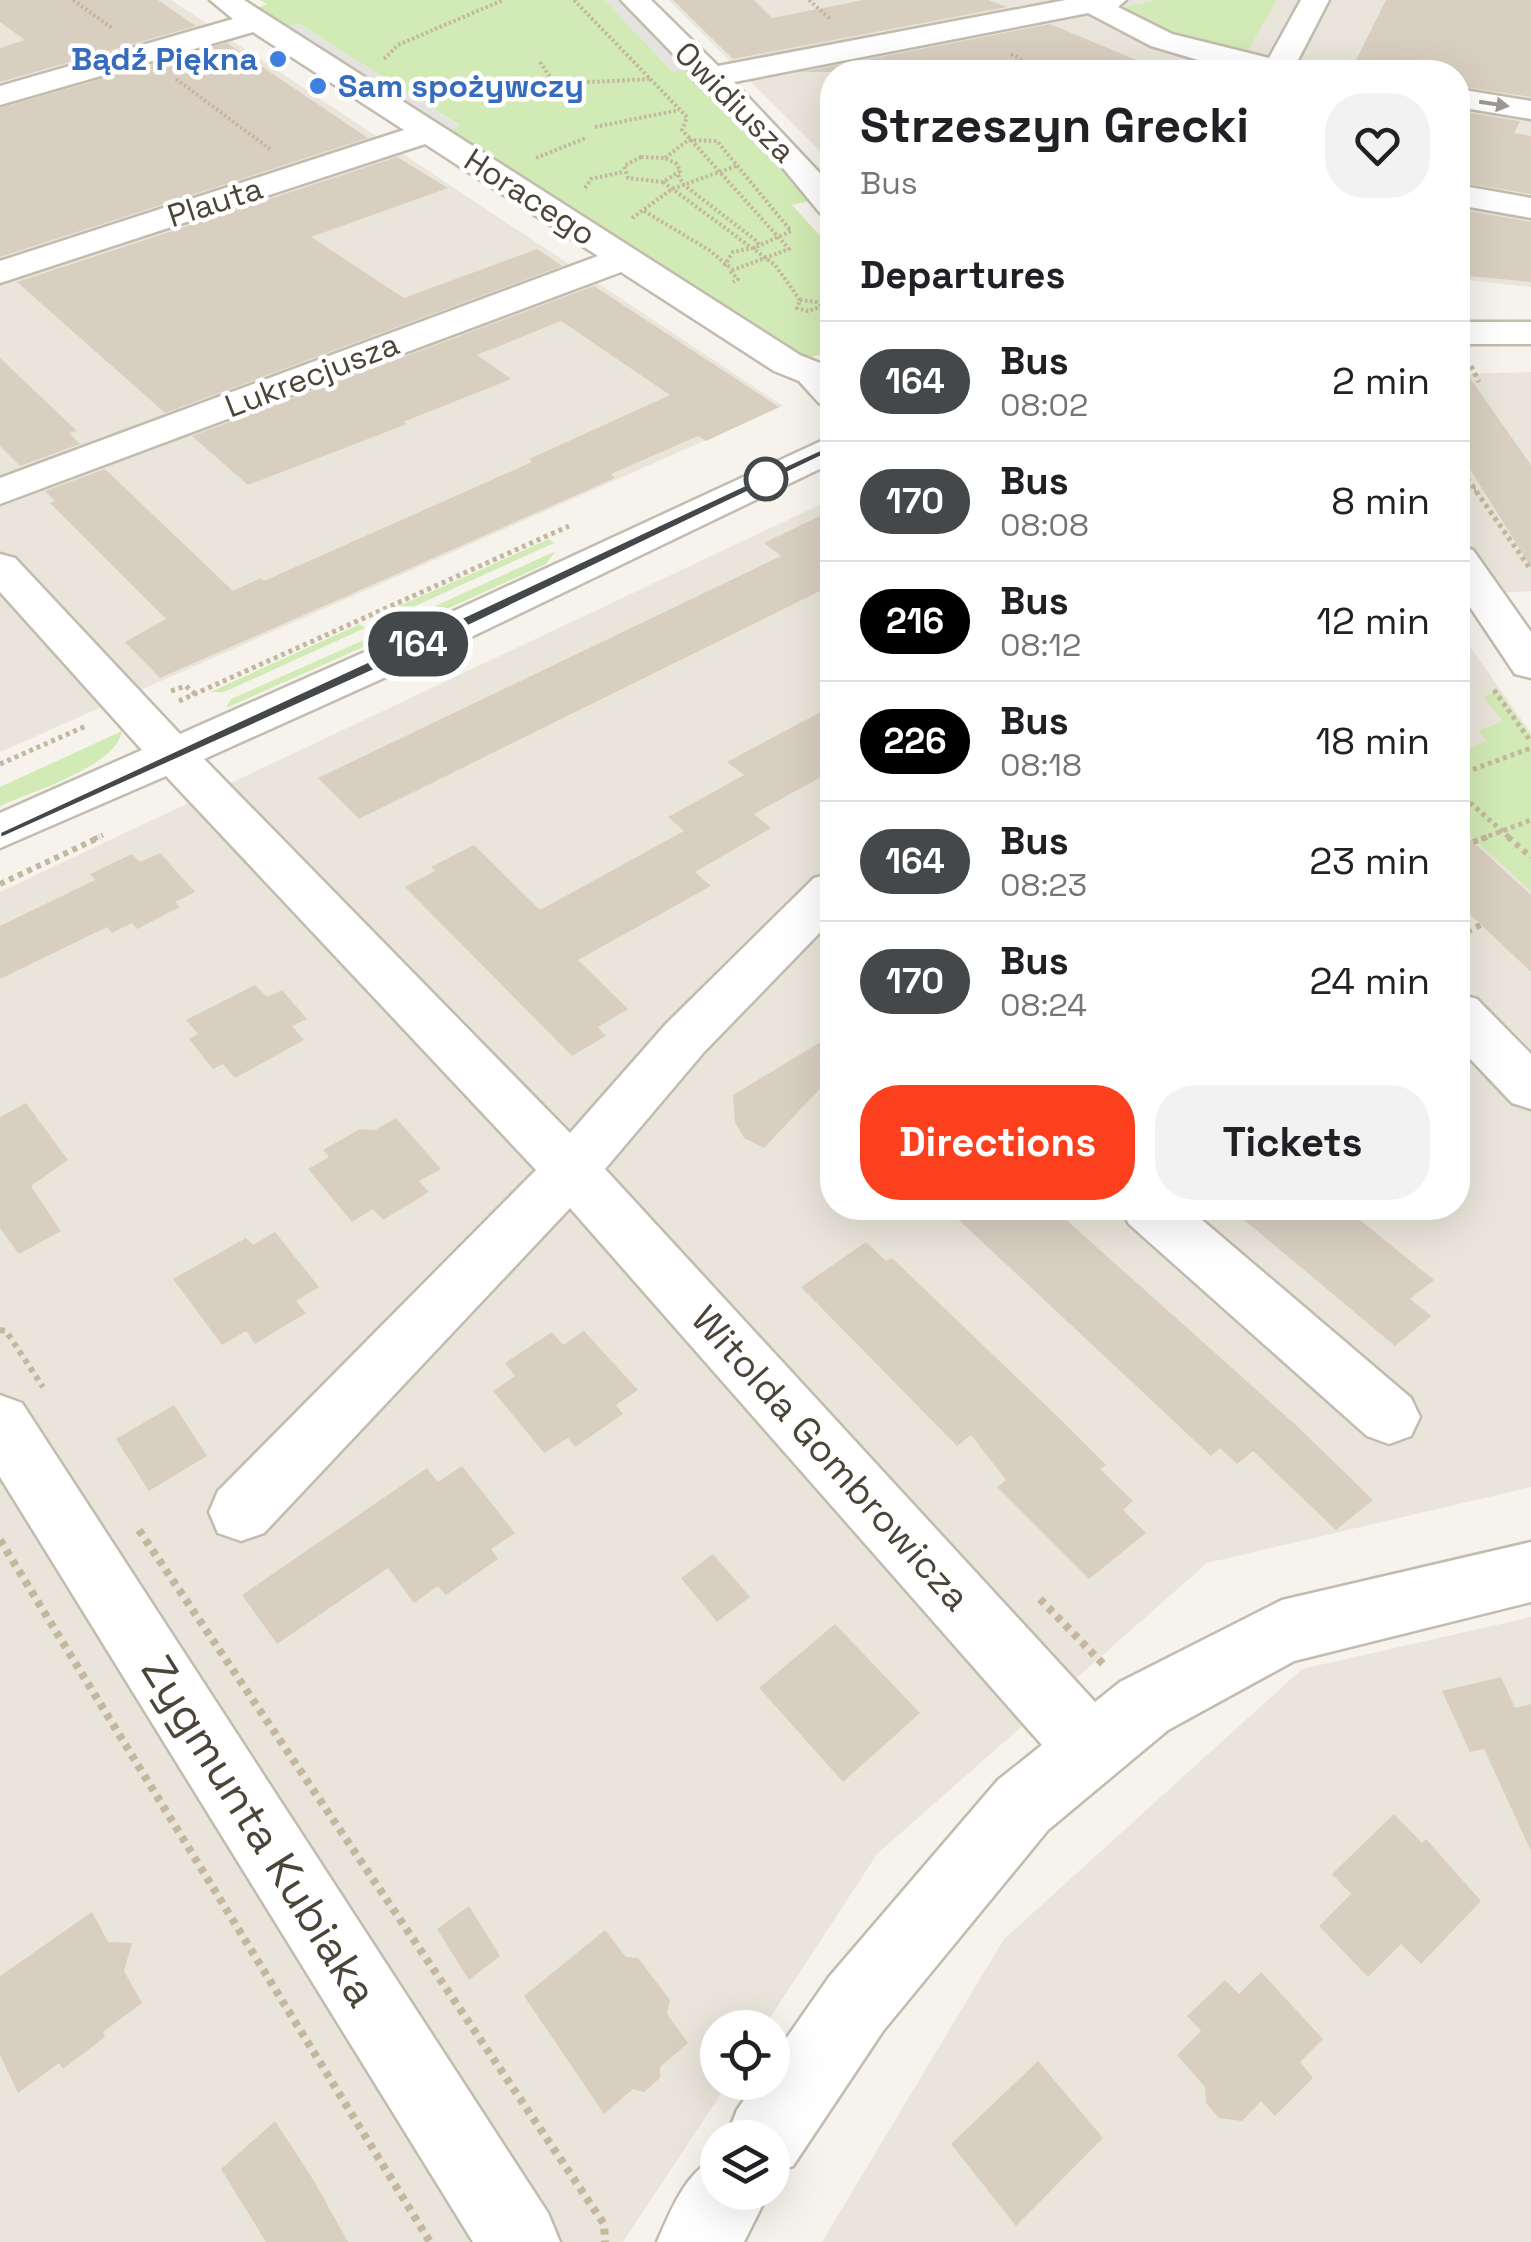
<!DOCTYPE html>
<meta charset="utf-8">
<style>
body{margin:0;font-family:"Space Grotesk",sans-serif;background:#f2f2f2;color:#202124;height:100vh;display:flex;flex-direction:column;font-size:38px;white-space:nowrap}
*{box-sizing:border-box;margin:0}
p{font-size:32px;color:#757577}
.icon{flex:none;width:55px;height:55px;fill:none;stroke:currentColor;stroke-width:2;stroke-linecap:round;stroke-linejoin:round}
.map{position:relative;flex:1;overflow:hidden}
.sheet{position:absolute;left:820px;top:60px;width:650px;height:1160px;display:flex;flex-direction:column;background:#fff;border-radius:40px;box-shadow:0 10px 40px #0002}
.sheet>*{flex:none}
.badge{padding:0 20px;border-radius:32px;font-size:35px;line-height:65px}
.fabs{position:absolute;left:700px;top:2010px;display:grid;gap:20px}
.fabs a{display:grid;place-items:center;width:90px;height:90px;border-radius:50%;background:#fff;box-shadow:0 10px 40px #0002;font-size:50px}
.map>.badge{position:absolute;translate:-50% -50%;box-shadow:0 0 0 5px #fff}
h2{padding:0 40px;font-size:38px;line-height:90px}
.round{display:grid;place-items:center;flex:none;width:105px;height:105px;border-radius:40px;background:#f2f2f2}
.headline{display:flex;align-items:center;justify-content:space-between;height:170px;padding:0 40px}
h1{font-size:48px;font-weight:700;line-height:75px}
.cta{display:flex;gap:20px;margin-top:auto;padding:20px 40px}
.cta a{flex:1;height:115px;border-radius:40px;background:#fc3f1d;color:#fff;font-size:40px;font-weight:700;line-height:115px;text-align:center}
.cta a+a{background:#f2f2f2;color:#202124}
ul{padding:0;list-style:none}
li{display:flex;align-items:center;gap:30px;height:120px;padding:0 40px;border-top:2px solid #e0e0e0}
li div{flex:1}
li b{display:block;font-size:38px}
li em{font-style:normal}
li .badge{min-width:110px;font-weight:700;text-align:center}
.map>svg:first-child{display:block}
.residential{fill:#eae5da}
.green{fill:#d2eab5}
.parking{fill:#e5e3e0}
.building{fill:#d8cfc1}
.lines{fill:none;stroke-linecap:round;stroke-linejoin:round}
.minor-casing{stroke:#c2bbae;stroke-width:5}
.path-far3{stroke:#c4b79f;stroke-width:4;stroke-dasharray:2.5 2.5;stroke-linecap:butt}
.path-far2{stroke:#c4b79f;stroke-width:5;stroke-dasharray:4 4;stroke-linecap:butt}
.path-far1{stroke:#c4b79f;stroke-width:6;stroke-dasharray:5 5;stroke-linecap:butt}
.path{stroke:#c4b79f;stroke-width:8;stroke-dasharray:6 6;stroke-linecap:butt}
.minor{fill:#fff;fill-rule:evenodd}
.oneway{fill:#9c9892}
.line{fill:#45484a;stroke:#fff;stroke-width:2.5}
.shop-dot{fill:#3f7fe0;stroke:#fff;stroke-width:4}
.stop-dot{fill:#fff;stroke:#45484a;stroke-width:5}
.labels{text-anchor:middle;dominant-baseline:central;stroke-width:9;stroke-linejoin:round;paint-order:stroke}
.far-shop-label{font-size:32px;font-weight:bold;fill:#366cbe;stroke:#fff;text-anchor:end}
.far-street-label{font-size:32px;fill:#4b4439;stroke:#fff}
.street-label{font-size:38px;fill:#4b4439;stroke:#fff}
.near-street-label{font-size:45px;fill:#4b4439;stroke:#fff}
</style>
<div class="map">
<svg width="1531" height="2242" viewBox="0 0 1531 2242">
<rect width="100%" height="100%" fill="#f6f3ec"/>
<path class="residential" d="M0,0h171l612,406 -783,346z
M669,0h862v287l-73,-8v-207h-626v91z
M1531,372v219l-73,4v-221z
M832,499v709h626v-578l73,103v754l-324,76 -330,291 -113,173 -46,1v54l10,1 -105,159h-623v-1350z
M1531,1617v625h-709l182,-303 298,-270z"/>
<path class="green" d="M260,0h345l67,71 19,-3 127,131 -26,6 40,44v102l-27,8 -360,-227 14,-7 -160,-101 -15,4 -29,-19 12,-5z
M1157,0h120l-32,55c-41,-11 -86,-21 -120,-48z
M549,539l5,4 -170,77 -5,-5z
M556,551l-10,13 -141,64 -14,-2z
M360,624l5,4 -141,64h-14z
M373,636l-3,8 -144,64 5,-9z
M1498,691l33,45v155l-73,-66v-78l4,3 25,-9 -9,-10 25,-10 -20,-24z
M122,731c-5,35 -91,61 -122,75v-19z"/>
<path class="parking" d="M605,0h21l65,68 -18,4z
M299,24l161,102 -15,6 -161,-104z"/>
<path class="building" d="M0,0h158l38,26 -196,56v-34l25,-8 -25,-18z
M673,0h81l18,18 92,-18h124l19,7 -274,52z
M1386,0h145v97l-73,-11v-14h-108z
M1050,24l115,48h-363z
M227,43l141,95 -368,119v-149z
M1458,111l62,10 -6,12 17,3v58l-73,-12z
M397,157l51,31 -137,49 93,61 133,-49 25,17 -397,147 -148,-131z
M1458,209l73,13v60l-73,-7z
M594,286l185,121 -73,34 -8,-5 -87,38 4,4 -455,200 -35,-36 41,-23 -116,-116 5,-2 -10,-10 60,-22 128,122 28,-13 3,3 268,-119 -3,-3 141,-64 -109,-74 -84,34 34,24 -108,43 4,2 -159,61 -56,-49z
M0,358l77,73 -8,2 11,11 -60,22 -20,-20z
M1458,361l73,104v102l-73,-117z
M832,510v83l-6,-5 -467,231 -41,-41 463,-222 -17,-13z
M832,706v65l-78,43 17,14 -76,44 16,14 -133,74 50,49 -30,18 8,9 -34,20 -167,-169 30,-16 -4,-4 43,-22 66,65 144,-79 -16,-14 76,-42 -17,-13z
M1458,828l73,67v77l-73,-69z
M160,853l35,39 -20,10 5,5 -43,22 -5,-6 -20,10 -5,-6 -107,52v-53l95,-46 -5,-6 42,-20 8,8z
M255,985l12,12 15,-7 25,29 -15,7 12,14 -69,38 -12,-14 -10,5 -24,-30 9,-5 -12,-14z
M832,1035v41l-68,72 -20,-10 -9,-16 -2,-27z
M26,1103l42,57 -37,26 30,45 -42,23 -19,-26v-111z
M396,1118l45,51 -22,12 10,11 -46,28 -10,-11 -21,13 -44,-53 21,-12 -6,-7 37,-21 15,1z
M946,1208h107l245,219 75,73 -37,30 -83,-79 -16,13 -17,-16 -9,8z
M1230,1208h115l89,72 -24,19 21,17 -36,30z
M275,1232l44,55 -23,14 10,12 -25,15 -26,16 -9,-13 -24,14 -49,-66 73,-41 7,7z
M866,1242l20,19 6,-3 166,159 48,48 -6,4 33,32 -10,9 23,23 -57,46 -92,-92 9,-7 -35,-45 -14,11 -156,-159z
M584,1331l54,59 -22,15 7,9 -23,16 -25,17 -7,-9 -24,15 -51,-62 22,-15 -10,-13 47,-31 11,13z
M174,1405l33,51 -58,35 -33,-52z
M462,1466l53,67 -24,16 7,10 -52,36 -8,-9 -24,17 -26,-35 -111,76 -35,-49 185,-127 11,14z
M713,1554l37,43 -33,25 -36,-44z
M835,1624l85,89 -77,69 -84,-94z
M1501,1677l14,31 16,-4v147l-47,-102 -14,3 -28,-61z
M1394,1814l28,29 4,-4 55,62 -60,63 -20,-20 -33,33 -49,-51 32,-32 -19,-20z
M469,1906l31,50 -31,24 -32,-51z
M92,1912l16,30 24,1 -8,28 18,32 -39,29 2,5 -42,32 -4,-6 -41,30 -18,-38v-79z
M605,1930l21,27 12,1 32,42 -3,14 21,29 -28,24v11l-16,14 -11,-3 -29,25 -80,-118z
M1261,1972l62,67 -23,23 13,16 -38,38 -14,-15 -19,20 -23,-3 -13,-15 -1,-16 -28,-32 24,-24 -14,-15 38,-36 14,14z
M1038,2061l65,77 -87,88 -65,-82z
M275,2121l39,60 34,61h-82l-45,-73z"/>
<g class="lines">
<g class="minor-casing">
<path id="minor" d="M210,0h34l556,355 25,10 7,8v33l-13,-3 -20,-22 -25,-10 -153,-99 -621,232v-26l598,-222 -173,-112 -425,139v-22l404,-131 -151,-98 -253,73v-19l233,-67z
M621,0h30l67,66 348,-66h60l-8,7 54,27 97,24 32,-58h28l-32,62 14,4 4,6h-65l-45,-10 -54,-16 -63,-33 -354,69 98,104v30l-12,-3 -42,-51z
M1458,89l73,12v18l-73,-12z
M1458,185l73,13v20l-73,-13z
M1458,322h73v22h-73z
M832,436v27l-415,200 -213,96 366,374 96,-109 148,-146 18,-5v47l-128,132 -99,117 490,533 25,-20 162,-82 249,-58v60l-237,59 -126,69 -120,100 -165,201 -90,135 -21,8v-36h-46l11,-28 19,-28h16v-23l57,-82 169,-197 44,-35 -472,-537 -306,325 -23,8 -23,-8 -9,-21 9,-21 318,-321 -370,-394 -166,72v-35l142,-63 -142,-158v-38l15,4 165,176 205,-91z
M1458,546l15,4 58,82v46l-16,-4 -57,-85z
M1458,994l19,5 54,55v55l-19,-6 -54,-57z
M1120,1208h68l223,190 9,19 -9,19 -22,8 -22,-8 -238,-212z
M0,1395l22,8 526,810 12,29h-87l-473,-765z
M718,2157v35h51l-25,50h-87c13,-30 29,-72 61,-85z"/>
</g>
<path class="path-far3" d="M73,0l39,28
M574,0l113,117 -5,13 107,119 -59,22 8,8 -5,3
M809,0l21,19
M1011,54l34,18
M384,59l14,-14 105,-45
M540,62l14,21
M176,79l94,70
M443,96l87,-11 120,-6
M595,127l84,-17
M641,157l24,1 12,6 3,7 -17,11 -35,-4 -4,-12z
M536,158l50,-20
M665,158l23,-18 29,1 74,90 -37,17 4,-5 -4,-4 -70,-54 -6,-10
M663,182l112,83 25,35 -3,8 11,3 24,-8
M585,188l6,-9 32,-7
M644,211l65,39 23,19
M632,218l40,-29 64,-23
M724,266l9,-14 19,-4
M800,300l16,2 16,11"/>
<path class="path-far2" d="M1471,366l8,16
M1458,465l73,105
M1458,491l18,-1
M1458,505l10,16
M1494,690l37,52
M171,691l15,-5 9,8
M179,701l390,-175
M0,764l86,-38
M1458,775l73,-27
M1458,792l53,47
M94,839l9,-4
M1481,839l50,-19"/>
<path class="path-far1" d="M1508,837l23,20
M1473,842l14,-5
M0,884l100,-47
M1458,936l27,-13
M0,1330l6,1 37,56"/>
<path class="path" d="M139,1530l465,694 1,18
M0,1540l430,702
M1040,1599l65,67"/>
<use href="#minor" class="minor"/>
</g>
<defs><path id="oneway-solid" d="M-6-.8H1V-3.2L6.5 0L1 3.2V.8H-6Z" transform="scale(2.5)"/></defs>
<use class="oneway" href="#oneway-solid" transform="translate(1494 104) rotate(9)"/>
<path class="line" d="M828,446l11,2 -433,208 -400,180 -6,2v-6l395,-183z"/>
<g class="shop-dot">
<circle cx="278" cy="59" r="10"/>
<circle cx="318" cy="86" r="10"/>
</g>
<circle class="stop-dot" cx="766" cy="479" r="20"/>
<g class="labels">
<g class="far-shop-label">
<text x="258" y="59">Bądź Piękna</text>
<text x="338" y="86" text-anchor="start">Sam spożywczy</text>
</g>
<g class="far-street-label">
<text transform="translate(735 102) rotate(45)">Owidiusza</text>
<text transform="translate(530 197) rotate(33)">Horacego</text>
<text transform="translate(215 202) rotate(-18)">Plauta</text>
<text transform="translate(312 375) rotate(-21)">Lukrecjusza</text>
</g>
<g class="street-label">
<text transform="translate(831 1458) rotate(48)">Witolda Gombrowicza</text>
</g>
<g class="near-street-label">
<text transform="translate(260 1831) rotate(58)">Zygmunta Kubiaka</text>
</g>
</g>
</svg>
<div class="fabs">
<a><svg class="icon" aria-label="locate" viewBox="0 0 24 24"><circle cx="12" cy="12" r="6"/><path d="M12 2v4M12 18v4M2 12h4M18 12h4"/></svg></a>
<a><svg class="icon" aria-label="layers" viewBox="0 0 24 24"><path d="M12 4l9 5-9 5-9-5zM3 14l9 5 9-5"/></svg></a>
</div>
<b class="badge" style="left:418px;top:644px;background:#45484a;color:#fff">164</b>
<section class="sheet">
<div class="headline"><div><h1>Strzeszyn Grecki</h1><p>Bus</p></div><a class="round"><svg class="icon" aria-label="heart" viewBox="0 0 24 24"><path d="M12 20l-8-8c-3-5 5-10 8-4 3-6 11-1 8 4z"/></svg></a></div>
<h2>Departures</h2>
<ul>
<li><span class="badge" style="background:#45484a;color:#fff">164</span><div><b>Bus</b><p>08:02</p></div><em>2 min</em></li>
<li><span class="badge" style="background:#45484a;color:#fff">170</span><div><b>Bus</b><p>08:08</p></div><em>8 min</em></li>
<li><span class="badge" style="background:#000;color:#fff">216</span><div><b>Bus</b><p>08:12</p></div><em>12 min</em></li>
<li><span class="badge" style="background:#000;color:#fff">226</span><div><b>Bus</b><p>08:18</p></div><em>18 min</em></li>
<li><span class="badge" style="background:#45484a;color:#fff">164</span><div><b>Bus</b><p>08:23</p></div><em>23 min</em></li>
<li><span class="badge" style="background:#45484a;color:#fff">170</span><div><b>Bus</b><p>08:24</p></div><em>24 min</em></li>
</ul>
<div class="cta"><a>Directions</a><a>Tickets</a></div>
</section>
</div>
